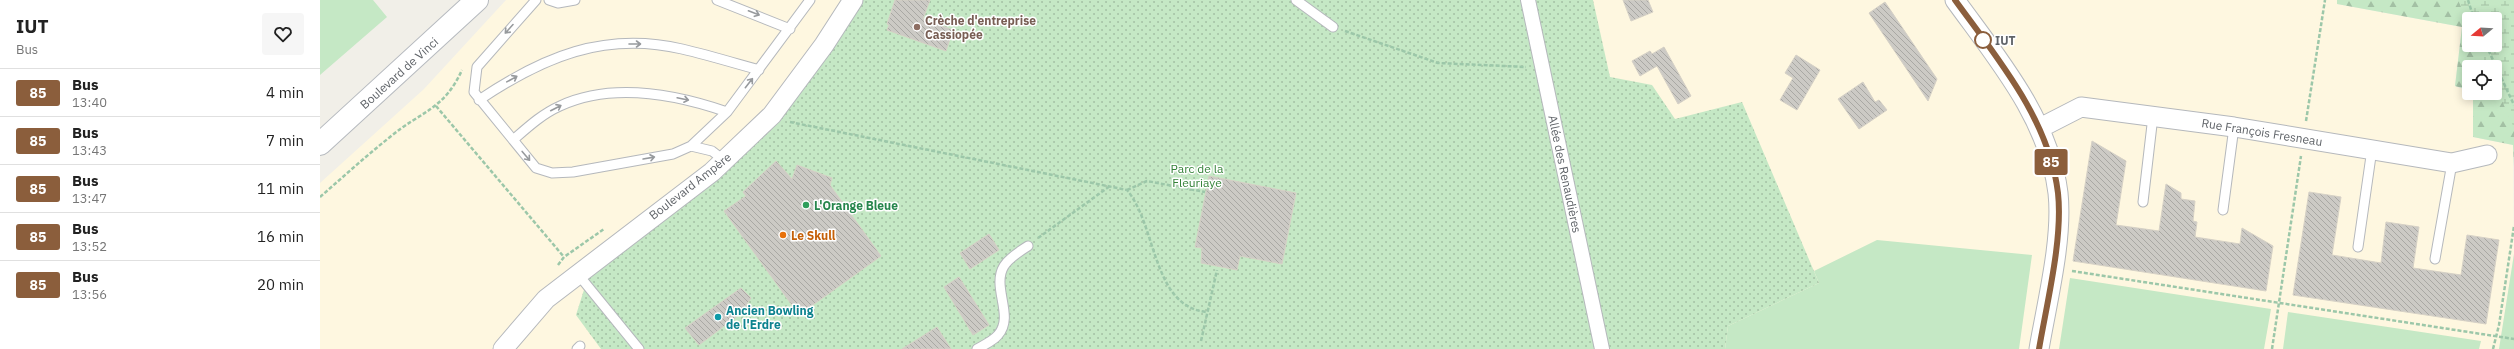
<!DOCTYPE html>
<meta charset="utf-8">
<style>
body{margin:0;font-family:"IBM Plex Sans",sans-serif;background:#f6f6f6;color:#222;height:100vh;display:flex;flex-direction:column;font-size:15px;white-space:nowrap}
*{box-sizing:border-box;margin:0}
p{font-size:13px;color:#767676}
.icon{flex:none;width:22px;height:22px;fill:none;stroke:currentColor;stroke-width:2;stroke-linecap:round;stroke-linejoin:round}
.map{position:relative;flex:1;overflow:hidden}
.drawer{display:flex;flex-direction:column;background:#fff;width:320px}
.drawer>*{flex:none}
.badge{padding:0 8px;border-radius:3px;font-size:14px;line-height:26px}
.needle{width:26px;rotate:252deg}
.tools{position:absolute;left:2142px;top:12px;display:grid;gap:8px}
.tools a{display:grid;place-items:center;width:40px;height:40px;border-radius:4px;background:#fff;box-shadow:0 2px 10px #0003;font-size:20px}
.map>.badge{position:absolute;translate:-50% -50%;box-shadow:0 0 0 2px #fff}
.round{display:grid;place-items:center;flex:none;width:42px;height:42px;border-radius:4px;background:#f6f6f6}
.summary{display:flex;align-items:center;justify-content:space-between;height:68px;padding:0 16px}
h1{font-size:19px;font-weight:700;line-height:30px}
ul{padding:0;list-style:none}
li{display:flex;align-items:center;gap:12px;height:48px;padding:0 16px;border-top:1px solid #e0e0e0}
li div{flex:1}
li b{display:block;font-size:15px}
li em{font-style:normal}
li .badge{min-width:44px;font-weight:700;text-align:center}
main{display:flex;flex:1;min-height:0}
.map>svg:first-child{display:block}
.commercial{fill:#fef7e0}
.green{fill:#c5e8c5}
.forest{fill:url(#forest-firs);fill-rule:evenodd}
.wetland{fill:url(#wetland-marsh)}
.park{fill:url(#park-dots)}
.building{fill:url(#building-back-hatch);stroke:#d6d1c6}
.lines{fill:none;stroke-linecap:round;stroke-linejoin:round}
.service-casing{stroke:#b5b8bc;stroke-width:11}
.pedestrian-casing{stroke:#b5b8bc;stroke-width:16}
.minor-casing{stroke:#b5b8bc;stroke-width:21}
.secondary-casing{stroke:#b6babf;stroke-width:24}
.path{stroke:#9cc7a9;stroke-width:2.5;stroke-dasharray:4 2;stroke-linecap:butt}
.service{stroke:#fff;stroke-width:9}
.pedestrian{stroke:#fff;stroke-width:14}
.minor{stroke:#fff;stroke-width:19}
.secondary{stroke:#fff;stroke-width:22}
.oneway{stroke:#979a9d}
.line-casing{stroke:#fff;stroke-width:9}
.line{stroke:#8b5e3c;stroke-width:6}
.education-dot{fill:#8d6e63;stroke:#fff;stroke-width:1.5}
.stop-dot{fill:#fff;stroke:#8b5e3c;stroke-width:2}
.leisure-dot{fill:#2e9e5b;stroke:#fff;stroke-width:1.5}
.food-dot{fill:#e8710a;stroke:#fff;stroke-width:1.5}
.culture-dot{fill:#0f9aa8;stroke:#fff;stroke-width:1.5}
.labels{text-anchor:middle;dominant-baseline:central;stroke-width:3;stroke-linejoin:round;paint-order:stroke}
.education-label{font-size:12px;font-weight:bold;fill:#785e54;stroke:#fff;text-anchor:start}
.stop-label{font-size:12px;font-weight:bold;fill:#5f6368;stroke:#fff;text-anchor:start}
.street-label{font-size:12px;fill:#5f6368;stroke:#fff}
.park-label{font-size:12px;fill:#348238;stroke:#fff}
.leisure-label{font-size:12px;font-weight:bold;fill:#27864d;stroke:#fff;text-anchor:start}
.food-label{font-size:12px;font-weight:bold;fill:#c56008;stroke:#fff;text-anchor:start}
.culture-label{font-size:12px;font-weight:bold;fill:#0d838f;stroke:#fff;text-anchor:start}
</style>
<main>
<section class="drawer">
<div class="summary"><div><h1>IUT</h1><p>Bus</p></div><a class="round"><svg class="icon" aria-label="heart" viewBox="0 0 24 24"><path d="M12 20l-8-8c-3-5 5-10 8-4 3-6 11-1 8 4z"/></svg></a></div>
<ul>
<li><span class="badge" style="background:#8b5e3c;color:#fff">85</span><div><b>Bus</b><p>13:40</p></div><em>4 min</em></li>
<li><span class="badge" style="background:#8b5e3c;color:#fff">85</span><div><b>Bus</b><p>13:43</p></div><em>7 min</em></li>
<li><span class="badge" style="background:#8b5e3c;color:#fff">85</span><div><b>Bus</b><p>13:47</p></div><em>11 min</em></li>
<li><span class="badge" style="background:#8b5e3c;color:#fff">85</span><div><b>Bus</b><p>13:52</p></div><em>16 min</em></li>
<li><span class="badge" style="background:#8b5e3c;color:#fff">85</span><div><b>Bus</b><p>13:56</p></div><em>20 min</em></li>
</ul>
</section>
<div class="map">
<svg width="2194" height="349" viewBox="0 0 2194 349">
<defs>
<pattern id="forest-firs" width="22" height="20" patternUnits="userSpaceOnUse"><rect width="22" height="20" fill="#c5e8c5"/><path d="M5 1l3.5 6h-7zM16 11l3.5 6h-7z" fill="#a3c0a4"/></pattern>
<pattern id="wetland-marsh" width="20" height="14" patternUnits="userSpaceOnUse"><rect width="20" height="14" fill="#c5e8c5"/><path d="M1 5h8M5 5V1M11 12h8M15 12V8" fill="none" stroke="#a3c0a4"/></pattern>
<pattern id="park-dots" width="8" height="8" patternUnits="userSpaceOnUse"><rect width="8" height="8" fill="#c5e8c5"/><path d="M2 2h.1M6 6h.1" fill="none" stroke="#a3c0a4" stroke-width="1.8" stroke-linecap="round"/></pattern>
<pattern id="building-back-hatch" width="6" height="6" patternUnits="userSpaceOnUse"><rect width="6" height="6" fill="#cccac5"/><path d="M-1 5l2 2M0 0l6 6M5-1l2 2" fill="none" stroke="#a9a8a4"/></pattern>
</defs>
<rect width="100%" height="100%" fill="#f1efe8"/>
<path class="commercial" d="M186,0h1831v4l125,23 -7,59 18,7v44l40,8 1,109 -15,95h-2179v-166l104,-94z"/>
<path class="green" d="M0,0h53l14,17 -67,58z
M1557,240l155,15 -13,94h-294l3,-23 91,-43 -5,-12z
M2194,254v95h-15z
M1750,278l201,31 -7,40h-205z
M1968,312l193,29 -2,8h-196z"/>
<path class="forest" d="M2017,0h169l8,17v150l-1,-22 -40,-8v-44h22v-26h-26v23l-14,-4 7,-59 -125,-23zM2149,19h26v26h-26z"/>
<path class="wetland" d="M2138,0h56v128l-19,-43v-18h-8l-10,-22h18v-26h-26v7z"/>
<path class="park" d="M535,0h738l17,77 42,8 23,34 67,-17 77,181 -91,43 -3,23h-1124l-25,-34 13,-41 216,-189z"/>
<path class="building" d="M575,0h35l-7,19 30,11 -7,21 -59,-21 2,-5 -2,-1z
M1303,0h25l5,12 -22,9z
M1565,2l52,77 -9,22 -59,-88z
M1344,47l27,49 -13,8 -21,-38 -17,10 -8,-15 18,-10 2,3z
M1476,55l24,15 -23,40 -17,-10 13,-22 -8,-5z
M1543,82l12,20 4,-2 8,10 -28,19 -21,-30z
M1772,141l34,20 -10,64 43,6 7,-47 15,9v6l14,2 -2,20 4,1 -2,15 45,7 2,-16 31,18 -7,45 -193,-30z
M456,161l16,18 5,-14 35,13 -2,7 51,71 -82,59 -75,-104 22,-15 -3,-4z
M889,176l87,17 -14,71 -42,-8 -3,14 -36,-7 1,-15 -7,-1z
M1989,192l32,5 -9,58 49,8 5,-41 33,5 -6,41 48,7 6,-40 32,5 -13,84 -193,-29z
M669,234l10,16 -29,19 -10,-16z
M639,277l30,48 -16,10 -29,-48z
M421,288l10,10 -11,16 -41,31 -14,-17z
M617,327l14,22h-49z"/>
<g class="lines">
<g class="service-casing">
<path id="service" d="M216,0l-59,67 -3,25 62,76 16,5 21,-1 100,-18 18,-8 36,-34 83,-112
M229,0l9,3 17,-3
M397,0l73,29
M976,0l37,27
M159,100c64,-43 125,-69 203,-51 26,6 52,14 77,21
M193,140c15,-13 29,-26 47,-34 52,-24 115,-12 167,6
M371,146l21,5 13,10
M1823,202l10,-86
M1903,210l11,-83
M2038,247l14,-98
M2115,259l17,-96
M257,273l62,76
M257,349l3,-3
M657,349c7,-4 16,-8 21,-14 17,-19 -7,-48 6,-69 5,-8 16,-15 24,-20"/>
</g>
<g class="pedestrian-casing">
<path id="pedestrian" d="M1208,0l74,349"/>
</g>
<g class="minor-casing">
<path id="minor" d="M1635,0c42,58 94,119 103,193 5,46 -11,109 -19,156
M1720,128l41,-21 153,20 218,36 35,-8
M183,349l43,-50 166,-127 60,-57 52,-70 29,-45"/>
</g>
<g class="secondary-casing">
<path id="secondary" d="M0,144l157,-144"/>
</g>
<path class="path" d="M2148,0l6,19
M1025,31l93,32 88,4
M2166,45l28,60
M116,106l128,151
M1986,121l19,-121
M470,122l337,68c30,36 25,116 79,122
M807,190l20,-9 58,11
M0,197c23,-20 46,-41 70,-60 31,-26 54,-27 72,-67
M718,238l72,-52
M238,265l6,-8 40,-28
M1752,271l442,68
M881,341l16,-71
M1952,349l29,-193
M2173,349l6,-24 15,-99"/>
<use href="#service" class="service"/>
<use href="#pedestrian" class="pedestrian"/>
<use href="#minor" class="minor"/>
<use href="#secondary" class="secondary"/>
</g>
<defs><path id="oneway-shaft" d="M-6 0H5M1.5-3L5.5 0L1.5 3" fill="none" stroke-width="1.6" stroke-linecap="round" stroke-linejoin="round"/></defs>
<g class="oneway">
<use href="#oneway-shaft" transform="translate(434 13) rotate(21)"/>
<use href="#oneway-shaft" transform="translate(189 29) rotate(132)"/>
<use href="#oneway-shaft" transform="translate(315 44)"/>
<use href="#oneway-shaft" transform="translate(192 79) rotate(-29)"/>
<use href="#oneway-shaft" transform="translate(429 83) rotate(-52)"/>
<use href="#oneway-shaft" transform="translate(363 99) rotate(12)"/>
<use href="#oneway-shaft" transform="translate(236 108) rotate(-27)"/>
<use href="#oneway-shaft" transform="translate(206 156) rotate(50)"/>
<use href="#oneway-shaft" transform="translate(329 158) rotate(-10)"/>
</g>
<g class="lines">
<g class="line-casing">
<path id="line" d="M1635,0c42,58 94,119 103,193 5,46 -11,109 -19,156"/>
</g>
<use href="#line" class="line"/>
</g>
<circle class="education-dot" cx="597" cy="27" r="4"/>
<circle class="stop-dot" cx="1663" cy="40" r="8"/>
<circle class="leisure-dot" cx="486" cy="205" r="4"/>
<circle class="food-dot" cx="463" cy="235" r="4"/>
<circle class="culture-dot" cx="398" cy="317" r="4"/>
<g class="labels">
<g class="education-label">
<text x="605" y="20">Crèche d'entreprise<tspan x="605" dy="14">Cassiopée</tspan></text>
</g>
<g class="stop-label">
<text x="1675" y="40">IUT</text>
</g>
<g class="street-label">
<text transform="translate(79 73) rotate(-42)">Boulevard de Vinci</text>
<text transform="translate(1942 132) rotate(9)">Rue François Fresneau</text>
<text transform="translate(1245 174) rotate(78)">Allée des Renaudières</text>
<text transform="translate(370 186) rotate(-38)">Boulevard Ampère</text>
</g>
<g class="park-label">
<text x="877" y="168">Parc de la<tspan x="877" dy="14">Fleuriaye</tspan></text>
</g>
<g class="leisure-label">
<text x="494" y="205">L'Orange Bleue</text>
</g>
<g class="food-label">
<text x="471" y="235">Le Skull</text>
</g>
<g class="culture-label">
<text x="406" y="310">Ancien Bowling<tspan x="406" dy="14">de l'Erdre</tspan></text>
</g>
</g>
</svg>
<div class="tools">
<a><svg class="needle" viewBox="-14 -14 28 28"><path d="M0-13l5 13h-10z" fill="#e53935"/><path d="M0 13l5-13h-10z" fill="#767676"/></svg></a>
<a><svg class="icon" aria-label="locate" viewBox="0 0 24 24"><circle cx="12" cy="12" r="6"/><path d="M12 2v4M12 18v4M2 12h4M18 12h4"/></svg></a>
</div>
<b class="badge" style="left:1731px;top:162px;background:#8b5e3c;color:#fff">85</b>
</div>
</main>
